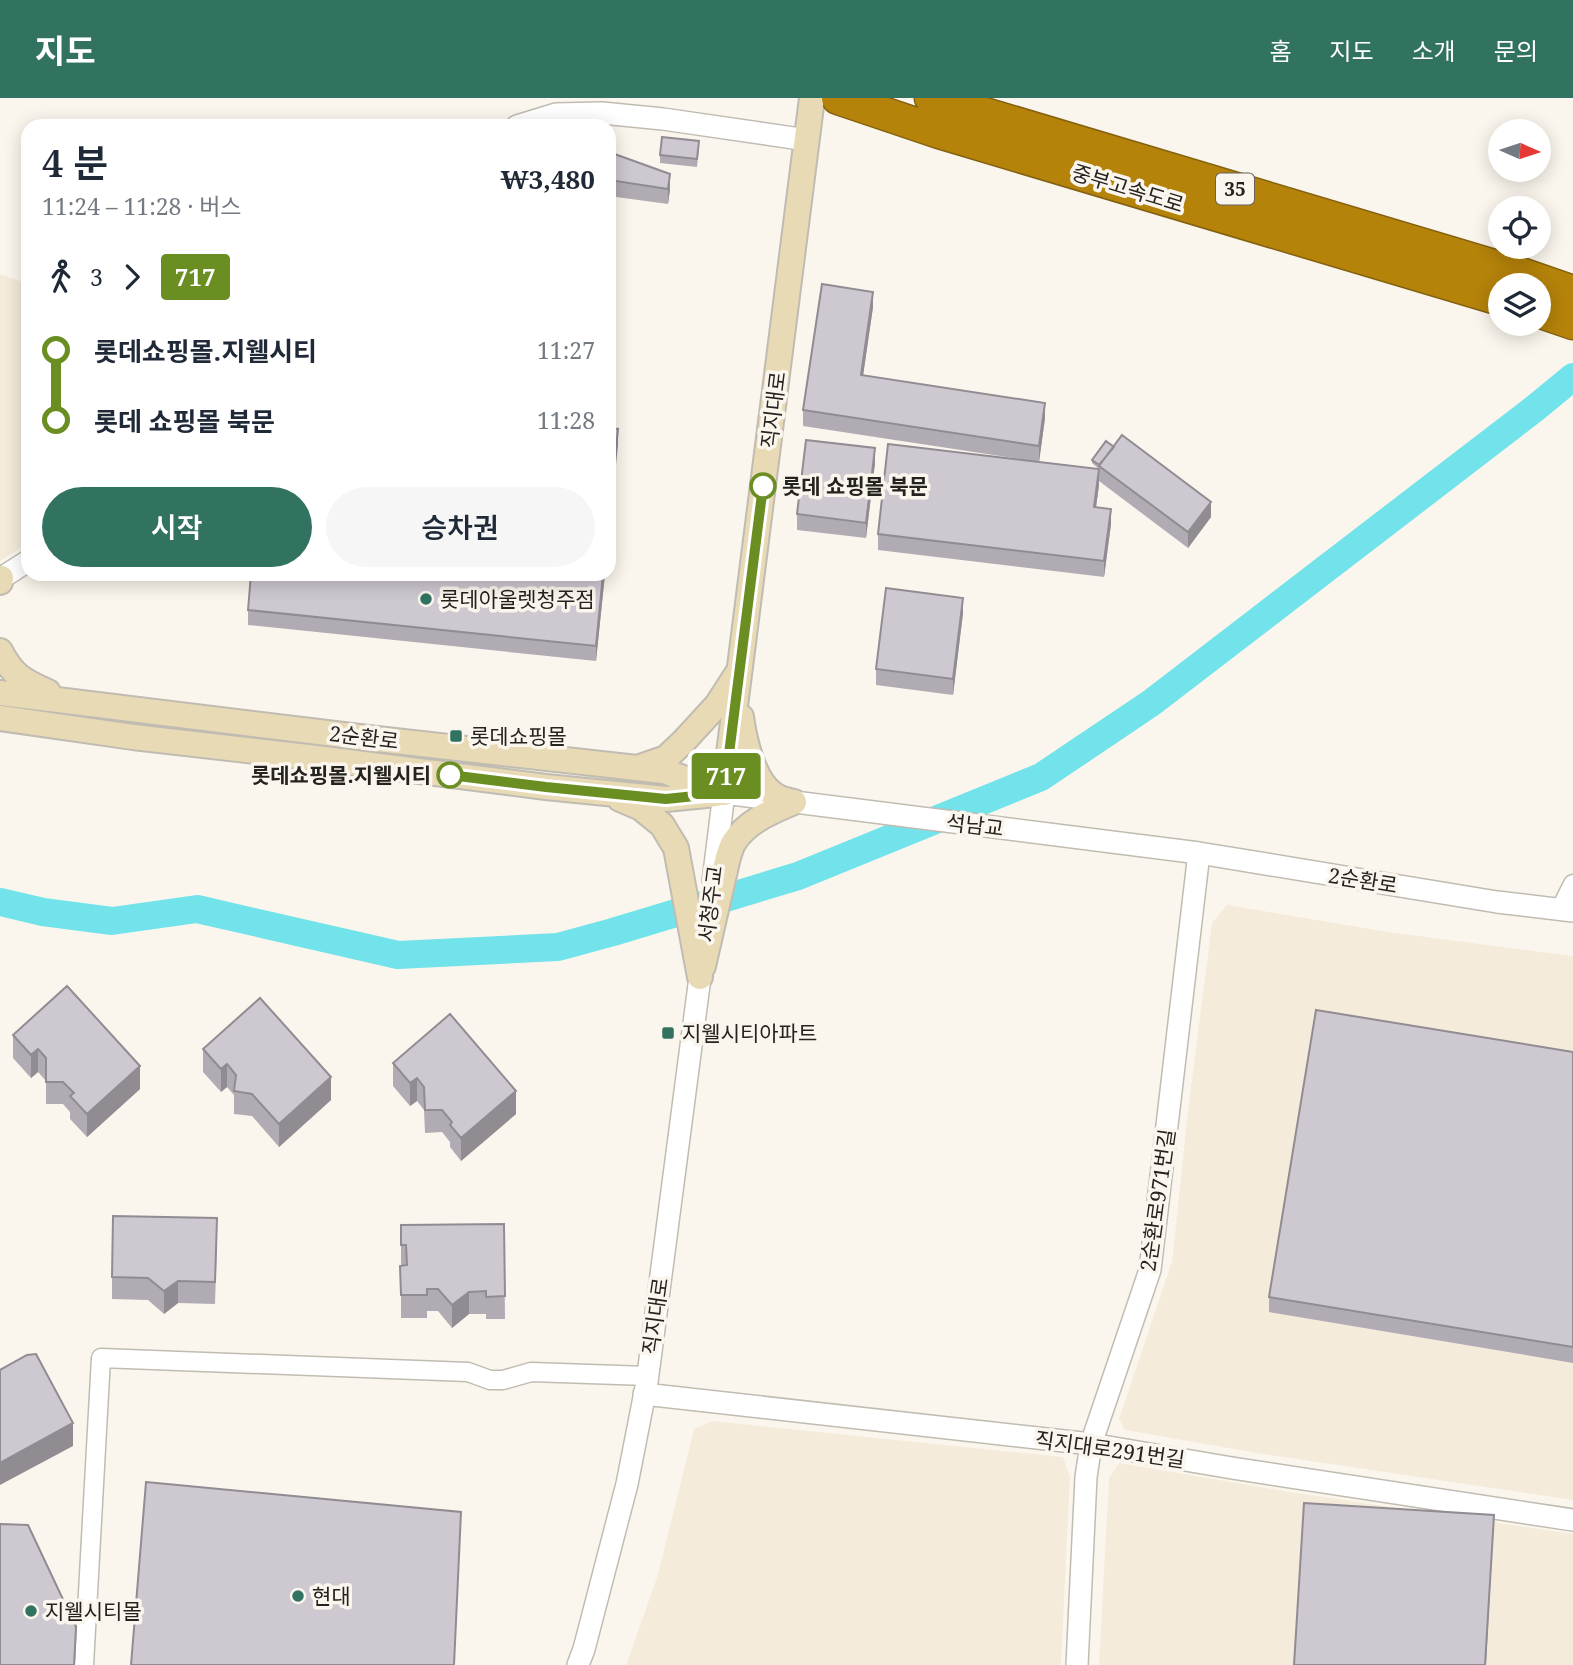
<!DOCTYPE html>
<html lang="ko">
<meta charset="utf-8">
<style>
body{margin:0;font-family:"Noto Serif","Noto Sans KR",serif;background:#f6f6f7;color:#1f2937;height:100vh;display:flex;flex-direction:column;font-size:26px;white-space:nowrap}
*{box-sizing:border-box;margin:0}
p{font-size:23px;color:#747a83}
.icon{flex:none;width:38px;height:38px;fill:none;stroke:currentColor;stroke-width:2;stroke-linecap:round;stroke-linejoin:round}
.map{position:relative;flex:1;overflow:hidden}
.details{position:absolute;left:21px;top:21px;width:595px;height:462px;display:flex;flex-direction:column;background:#fff;border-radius:21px;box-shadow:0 4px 18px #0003}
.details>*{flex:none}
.badge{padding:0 14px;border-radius:5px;font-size:24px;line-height:46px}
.needle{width:46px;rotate:93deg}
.fabs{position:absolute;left:1488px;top:21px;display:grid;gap:14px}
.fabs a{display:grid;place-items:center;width:63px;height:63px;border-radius:50%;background:#fff;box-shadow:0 4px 18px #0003;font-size:35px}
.map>.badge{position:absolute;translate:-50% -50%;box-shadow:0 0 0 4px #fff}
.legs{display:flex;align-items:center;gap:10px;height:77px;padding:0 21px;font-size:23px}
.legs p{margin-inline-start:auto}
.overview{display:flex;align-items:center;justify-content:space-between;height:119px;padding:0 21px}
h1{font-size:38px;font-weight:600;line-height:52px}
.action{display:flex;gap:14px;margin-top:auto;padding:14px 21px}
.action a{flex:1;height:80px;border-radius:42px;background:#317261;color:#fff;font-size:28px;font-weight:600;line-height:80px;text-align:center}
.action a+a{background:#f6f6f7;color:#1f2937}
ul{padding:0 21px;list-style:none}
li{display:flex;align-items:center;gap:24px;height:70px;font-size:26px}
li i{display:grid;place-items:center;width:10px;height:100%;margin:0 9px;background:currentColor}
li i::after{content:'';width:18px;height:18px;margin:-9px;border:5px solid;border-radius:50%;background:#fff}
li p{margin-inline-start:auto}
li:first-child i{background:linear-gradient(#0000 50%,currentColor 0)}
li:last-child i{background:linear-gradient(currentColor 50%,#0000 0)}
header{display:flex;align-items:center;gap:42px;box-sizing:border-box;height:98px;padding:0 35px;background:#317261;color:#fff}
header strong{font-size:33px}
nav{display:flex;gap:38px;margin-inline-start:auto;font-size:24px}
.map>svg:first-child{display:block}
.built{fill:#f4ebdb}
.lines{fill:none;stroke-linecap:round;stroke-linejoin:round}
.river{stroke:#72e3ea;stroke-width:28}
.minor-casing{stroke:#c0bcb2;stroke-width:21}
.tertiary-casing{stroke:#c0bcb2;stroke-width:24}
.secondary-casing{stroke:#c0bcb2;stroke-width:28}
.motorway-casing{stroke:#836111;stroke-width:35}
.minor{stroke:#fff;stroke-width:18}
.tertiary{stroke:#fff;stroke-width:21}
.secondary{stroke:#e9dab6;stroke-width:24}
.motorway{stroke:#b5830a;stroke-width:32}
.wall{fill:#b1acb4}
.shaded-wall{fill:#908c92}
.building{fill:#cec8d1;stroke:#908c92;stroke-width:2}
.line-1-casing{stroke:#fff;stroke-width:16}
.line-1{stroke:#6b8e23;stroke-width:10}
.stop-1-dot{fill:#fff;stroke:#6b8e23;stroke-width:3.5}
.poi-dot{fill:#317261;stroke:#fbf6ed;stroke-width:2.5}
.labels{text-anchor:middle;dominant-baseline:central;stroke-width:7;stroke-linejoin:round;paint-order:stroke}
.shield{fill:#fbf6ed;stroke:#65625d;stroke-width:2}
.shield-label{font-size:19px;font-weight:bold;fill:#25231f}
.street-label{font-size:21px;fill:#25231f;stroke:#fbf6ed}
.stop-label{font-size:21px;font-weight:bold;fill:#25231f;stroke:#fbf6ed;text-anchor:start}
.poi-label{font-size:21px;fill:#25231f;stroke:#fbf6ed;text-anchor:start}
</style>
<header>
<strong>지도</strong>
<nav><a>홈</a><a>지도</a><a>소개</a><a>문의</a></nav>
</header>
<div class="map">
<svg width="1573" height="1567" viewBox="0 0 1573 1567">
<rect width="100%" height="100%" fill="#fbf6ed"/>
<path class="built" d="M0,176l28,10v259l-28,18z
M1227,807l161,27 185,24v544l-310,-46 -138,-24 -6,-11 53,-157 16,-151 24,-188z
M712,1323l351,36 7,20 -9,188h-435l32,-90 36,-146z
M1119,1365l164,28 290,43v131h-474l10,-187z"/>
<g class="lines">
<path class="river" d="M0,804l43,10 69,9 85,-12 201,46 160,-8 55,-15 185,-56 243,-99 110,-74 383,-294 39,-32"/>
<g class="minor-casing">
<path id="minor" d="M1560,812l13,-26
M84,1567l17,-307 367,14 22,8h13l28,-8 116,4"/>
</g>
<g class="tertiary-casing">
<path id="tertiary" d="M517,28l39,-12 46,-1 61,6 144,21
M0,481l28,-18
M713,783l11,-88 475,60 298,49 76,9
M644,1296l447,50 141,24 341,52
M578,1567l6,-16 43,-165 20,-102 55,-420
M1077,1567l9,-188 5,-33 59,-174 49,-417"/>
</g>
<g class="secondary-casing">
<path id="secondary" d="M0,484l1,-4
M0,553c13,25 23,30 48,41
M0,595l368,45 296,33 60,22
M741,619c3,22 12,63 32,77 6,5 13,6 21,8
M0,620l133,19 175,20 238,30 120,12 50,-5
M640,669l26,-9 17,-16 34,-37 20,-31
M724,695l88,-695
M620,701l21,9 21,17 14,23 24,129
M703,868l25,-109c2,-5 3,-11 6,-15 13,-21 39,-31 60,-40"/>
</g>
<g class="motorway-casing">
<path id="motorway" d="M838,0l101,34 561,167
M931,0l593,177 49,17
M1538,213l35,12"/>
</g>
<use href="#minor" class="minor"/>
<use href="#tertiary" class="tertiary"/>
<use href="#secondary" class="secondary"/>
<use href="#motorway" class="motorway"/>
</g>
<path class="wall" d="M699,51l-2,18 -37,-4v-8z
M609,54l61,37 -2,15 -59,-8z
M873,209l-10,68 182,43 -6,44 -236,-36v-16z
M1114,349l97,70 -23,31 -89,-67v-12l-7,-6v-3z
M875,365l-9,75 -69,-8v-16z
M1099,387l-3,22 15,17 -7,53 -226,-27v-16z
M251,476h354l-9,87 -348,-36v-15z
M963,515l-10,82 -77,-10v-16z
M13,937l127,54 -53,48 -17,-18v-7l-7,-8h-17v-23l-8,-9 -7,6 -18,-20z
M203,951l128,51 -52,47 -27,-31 -18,-2v-19l-7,-8 -6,5 -18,-20z
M1573,954v311l-304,-51v-15z
M393,965l123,51 -55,47 -11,-14v-5l-8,-10 -17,1 -1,-23 -7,-9 -7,5 -17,-20z
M504,1126l1,95h-19v-5h-17l-17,14 -14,-17h-11v7h-26v-93z
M217,1143l-2,63 -37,-1 -14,11 -16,-14 -36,-1v-22z"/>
<path class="shaded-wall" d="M670,76v15l-2,15v-15z
M873,194v15l-12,83v-15z
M1045,305v15l-6,44v-16z
M618,331v16l-9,88v-15z
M875,350v15l-9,75v-15z
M1099,371v16l-5,37v-15z
M1211,404v15l-23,31v-16z
M1111,411v15l-7,53v-16z
M603,476h2l-9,87v-15z
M963,500v15l-10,82v-16z
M38,951v23l-7,6v-23z
M227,966v23l-6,5v-23z
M140,968v23l-53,48v-23z
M331,979v23l-52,47v-23z
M417,980v23l-7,5v-23z
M516,993v23l-55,47v-23z
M178,1183v22l-14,11v-23z
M469,1194v22l-17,14v-23z
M73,1325v23l-73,39v-22z
M1494,1417l-8,150h-1z
M76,1529l-1,38h-1z"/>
<path class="building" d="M662,39l37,4 -2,18 -37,-4z
M609,54l61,22 -2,15 -59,-9z
M822,186l51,8 -12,83 184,28 -6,43 -236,-36z
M609,330l9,1 -9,89z
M1122,337l89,67 -23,30 -89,-66z
M806,342l69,8 -9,75 -69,-9z
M1106,343l8,6 -15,18 -7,-5z
M888,346l211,25 -5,38 17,2 -7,52 -226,-27z
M251,476h352l-7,72 -348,-36z
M886,490l77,10 -10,81 -77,-10z
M67,888l73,80 -53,48 -17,-18 4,-3 -11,-11h-17v-24l-8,-9 -7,6 -18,-20z
M260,900l71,79 -52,47 -27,-30 -18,-3 2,-16 -9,-11 -6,5 -18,-20z
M1316,912l257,42v295l-304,-50z
M450,916l66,77 -55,47 -11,-13 2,-3 -10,-12h-17l-1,-23 -7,-9 -7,5 -17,-20z
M113,1118l104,2 -2,64 -37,-1 -14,10 -16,-13 -36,-1z
M504,1126l1,72 -19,1v-6l-17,1 -17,13 -14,-16h-11v6h-26l-1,-29 7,-1 -1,-20h-5v-20z
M36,1256l37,69 -73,40v-93l27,-15z
M146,1384l315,30 -7,153h-323z
M1304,1405l190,12 -9,150h-191z
M0,1426l28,1 48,102 -2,38h-74z"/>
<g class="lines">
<g class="line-1-casing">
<path id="line-1" d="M450,677l96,12 120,12 58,-6 39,-307"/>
</g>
<use href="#line-1" class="line-1"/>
</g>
<g class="stop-1-dot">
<circle cx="763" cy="388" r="12"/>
<circle cx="450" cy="677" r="12"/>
</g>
<g class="poi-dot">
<circle cx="426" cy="501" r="7"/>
<rect x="449" y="631" width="14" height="14" rx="3.5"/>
<rect x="661" y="928" width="14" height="14" rx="3.5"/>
<circle cx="298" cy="1498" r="7"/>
<circle cx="31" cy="1513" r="7"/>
</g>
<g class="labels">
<rect class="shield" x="1216" y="75.5" width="38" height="31" rx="5"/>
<g class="shield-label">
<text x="1235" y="91">35</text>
</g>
<g class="street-label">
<text transform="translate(1128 90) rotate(17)">중부고속도로</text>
<text transform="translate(773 312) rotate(-83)">직지대로</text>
<text transform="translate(364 639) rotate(7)">2순환로</text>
<text transform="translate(975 727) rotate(7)">석남교</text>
<text transform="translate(1363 782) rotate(9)">2순환로</text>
<text transform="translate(710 806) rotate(-83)">서청주교</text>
<text transform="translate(1157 1102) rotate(-82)">2순환로971번길</text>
<text transform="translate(655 1218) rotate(-82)">직지대로</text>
<text transform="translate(1110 1351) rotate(8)">직지대로291번길</text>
</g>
<g class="stop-label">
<text x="782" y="388">롯데 쇼핑몰 북문</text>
<text x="431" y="677" text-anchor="end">롯데쇼핑몰.지웰시티</text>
</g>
<g class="poi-label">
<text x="440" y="501">롯데아울렛청주점</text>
<text x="470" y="638">롯데쇼핑몰</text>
<text x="682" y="935">지웰시티아파트</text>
<text x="312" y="1498">현대</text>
<text x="45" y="1513">지웰시티몰</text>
</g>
</g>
</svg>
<div class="fabs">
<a><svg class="needle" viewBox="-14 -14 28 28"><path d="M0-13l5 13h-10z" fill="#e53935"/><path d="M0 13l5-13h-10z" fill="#747a83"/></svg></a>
<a><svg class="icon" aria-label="locate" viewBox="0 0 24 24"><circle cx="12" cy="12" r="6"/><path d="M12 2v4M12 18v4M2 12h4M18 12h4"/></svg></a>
<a><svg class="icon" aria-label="layers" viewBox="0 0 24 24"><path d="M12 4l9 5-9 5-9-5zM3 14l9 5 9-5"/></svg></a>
</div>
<b class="badge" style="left:726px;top:678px;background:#6b8e23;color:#fff">717</b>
<section class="details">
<div class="overview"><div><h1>4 분</h1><p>11:24 – 11:28 · 버스</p></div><b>₩3,480</b></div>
<div class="legs"><svg class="icon" aria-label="walk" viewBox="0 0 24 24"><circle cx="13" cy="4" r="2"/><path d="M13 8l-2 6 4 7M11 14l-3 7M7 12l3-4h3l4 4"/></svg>3<svg class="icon" aria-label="forward" viewBox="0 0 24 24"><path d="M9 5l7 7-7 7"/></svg><b class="badge" style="background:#6b8e23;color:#fff">717</b></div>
<ul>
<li><i style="color:#6b8e23"></i><b>롯데쇼핑몰.지웰시티</b><p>11:27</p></li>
<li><i style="color:#6b8e23"></i><b>롯데 쇼핑몰 북문</b><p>11:28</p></li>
</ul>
<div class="action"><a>시작</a><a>승차권</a></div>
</section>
</div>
